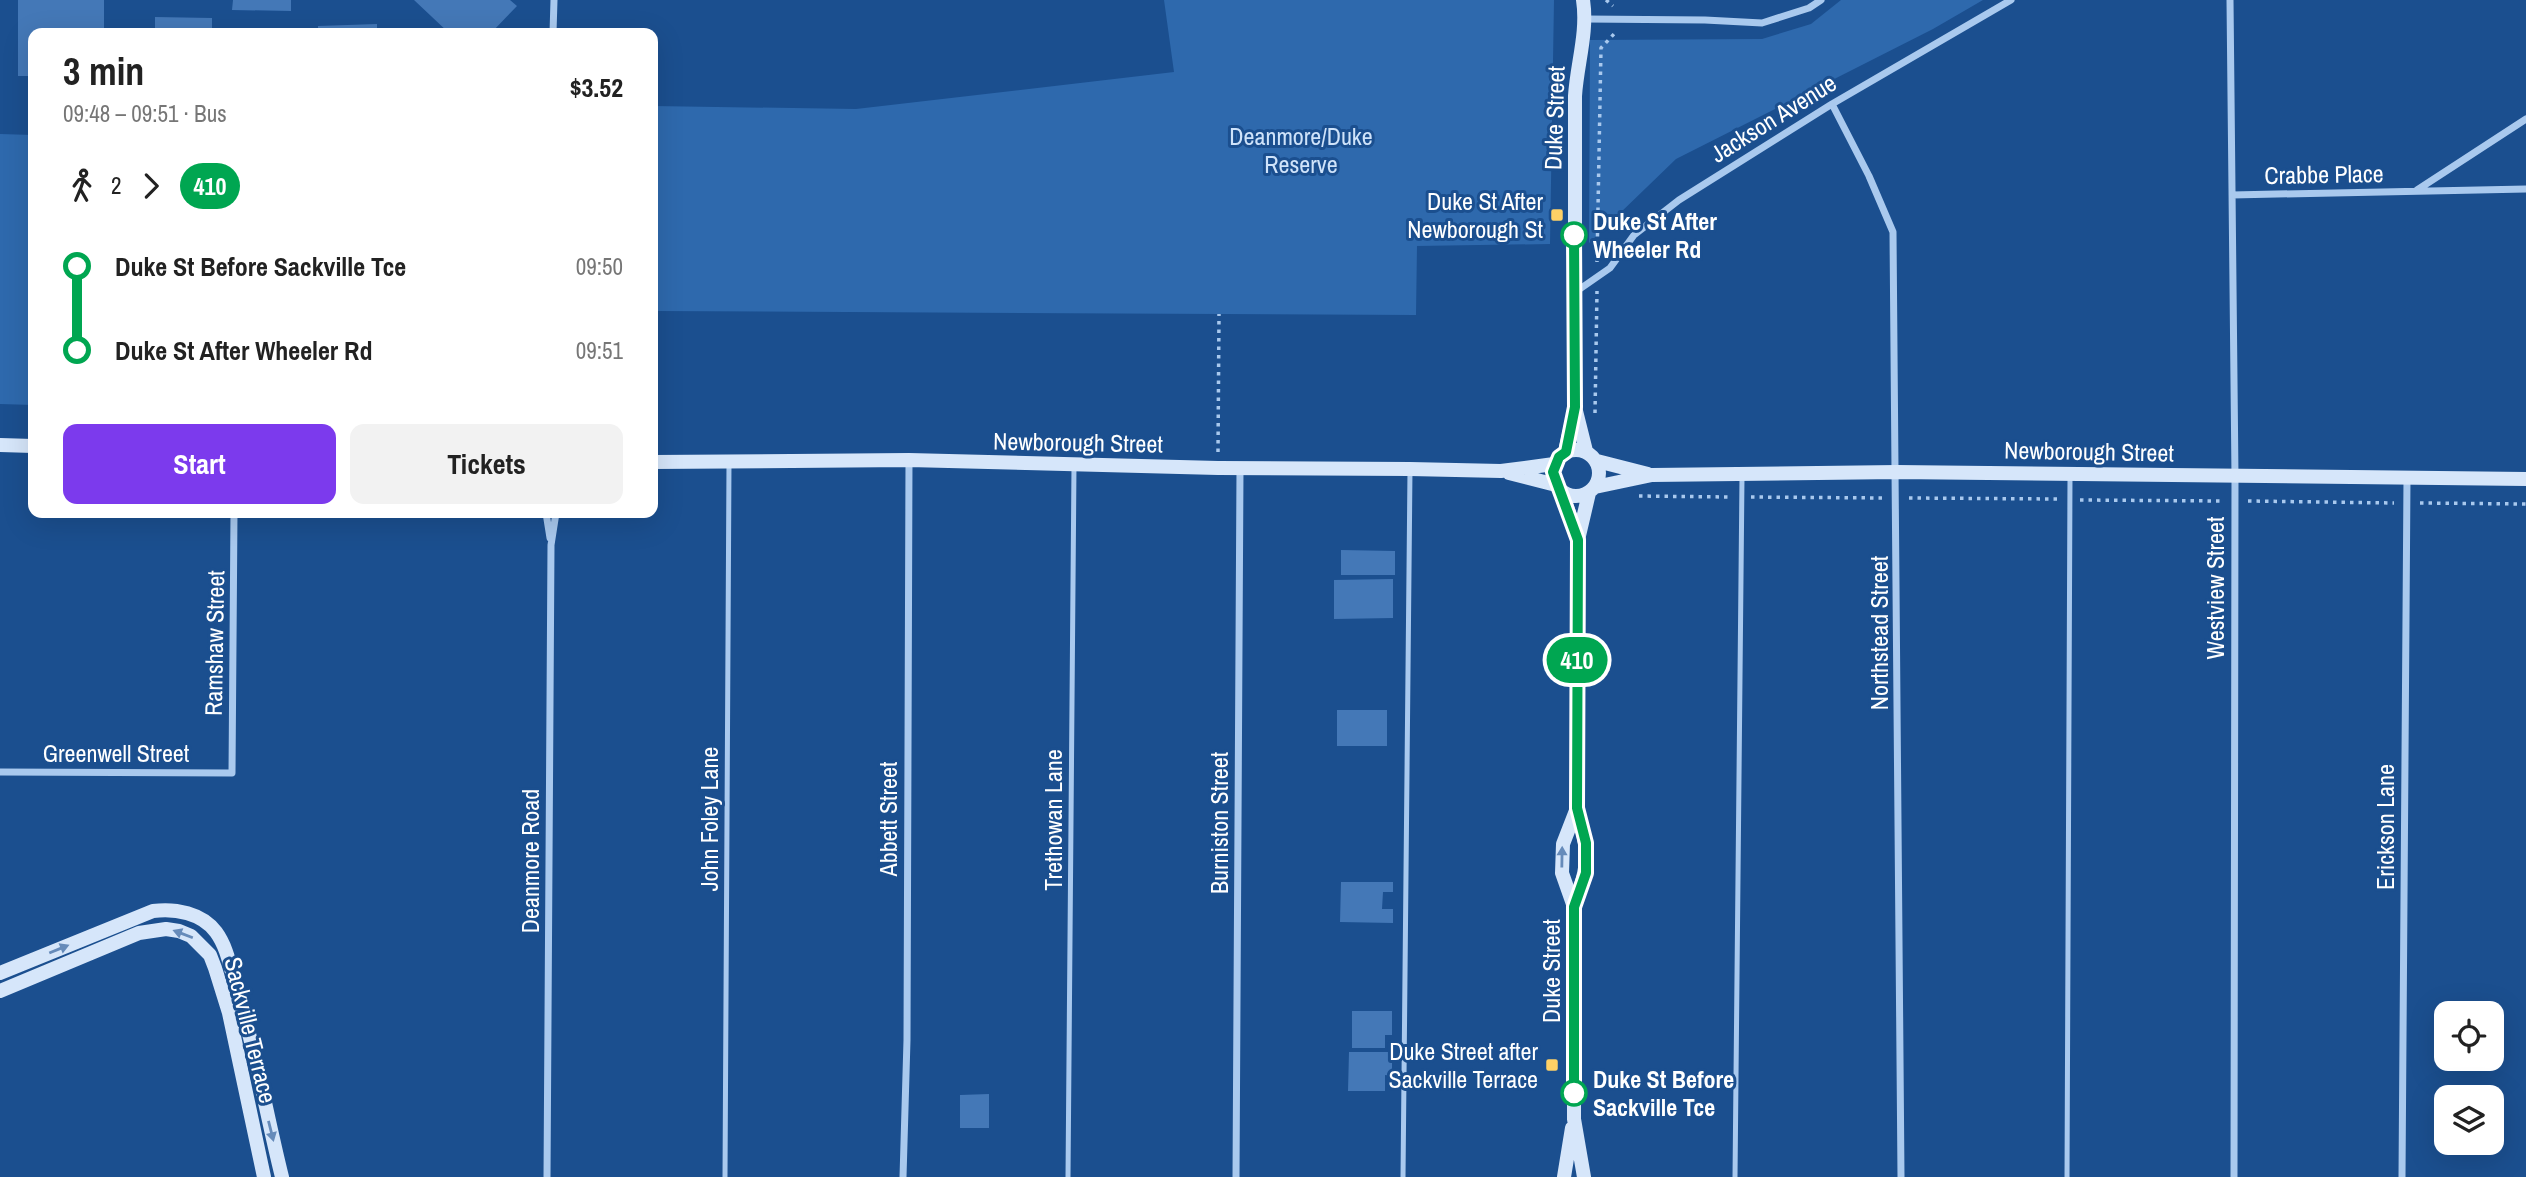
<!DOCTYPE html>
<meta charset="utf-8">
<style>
body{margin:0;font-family:"Archivo Narrow",sans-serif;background:#f2f2f2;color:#222;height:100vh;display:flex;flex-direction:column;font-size:26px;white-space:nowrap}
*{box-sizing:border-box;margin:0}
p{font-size:23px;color:#767676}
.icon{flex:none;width:38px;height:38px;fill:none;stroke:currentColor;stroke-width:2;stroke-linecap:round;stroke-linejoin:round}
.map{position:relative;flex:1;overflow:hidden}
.sheet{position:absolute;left:28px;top:28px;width:630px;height:490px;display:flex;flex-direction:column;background:#fff;border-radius:14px;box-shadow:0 7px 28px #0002}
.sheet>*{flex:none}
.badge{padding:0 14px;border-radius:23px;font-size:24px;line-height:46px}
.fabs{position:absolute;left:2434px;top:1001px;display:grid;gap:14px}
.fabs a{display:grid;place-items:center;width:70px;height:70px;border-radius:14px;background:#fff;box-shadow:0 7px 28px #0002;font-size:35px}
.map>.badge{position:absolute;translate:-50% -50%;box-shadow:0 0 0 4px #fff}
.legs{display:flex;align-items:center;gap:10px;height:77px;padding:0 35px;font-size:23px}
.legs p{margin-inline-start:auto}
.head{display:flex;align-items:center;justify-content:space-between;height:119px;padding:0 35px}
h1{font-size:38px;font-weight:700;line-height:52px}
.primary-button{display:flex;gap:14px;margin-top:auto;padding:14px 35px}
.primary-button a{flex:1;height:80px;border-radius:14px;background:#7c3aed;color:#fff;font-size:28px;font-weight:700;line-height:80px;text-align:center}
.primary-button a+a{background:#f2f2f2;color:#222}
ul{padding:0 35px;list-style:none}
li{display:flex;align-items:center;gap:24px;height:84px;font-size:26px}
li i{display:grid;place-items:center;width:10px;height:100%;margin:0 9px;background:currentColor}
li i::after{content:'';width:18px;height:18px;margin:-9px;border:5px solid;border-radius:50%;background:#fff}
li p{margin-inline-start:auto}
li:first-child i{background:linear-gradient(#0000 50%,currentColor 0)}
li:last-child i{background:linear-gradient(currentColor 50%,#0000 0)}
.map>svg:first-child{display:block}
.green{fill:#2e69ad}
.building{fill:#4478b7}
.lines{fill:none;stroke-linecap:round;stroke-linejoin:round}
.path{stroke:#a9c9ee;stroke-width:3.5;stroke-dasharray:3.5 5;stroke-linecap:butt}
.lane{stroke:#a9c9ee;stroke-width:5}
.street{stroke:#a9c9ee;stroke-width:7}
.secondary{stroke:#d6e6fa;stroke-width:14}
.oneway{fill:#668bba}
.line-1-casing{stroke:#fff;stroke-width:16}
.line-1{stroke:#00a651;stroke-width:10}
.poi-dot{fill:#ffd166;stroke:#1b4f8f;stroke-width:2.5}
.stop-1-dot{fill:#fff;stroke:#00a651;stroke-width:3.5}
.labels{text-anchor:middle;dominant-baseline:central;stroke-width:6;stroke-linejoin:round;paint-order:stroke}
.street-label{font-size:24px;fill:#fff;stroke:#1b4f8f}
.park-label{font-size:24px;fill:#cfe3fa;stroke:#1b4f8f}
.poi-label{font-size:24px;fill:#fff;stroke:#1b4f8f;text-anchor:end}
.stop-label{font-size:24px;font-weight:bold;fill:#fff;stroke:#1b4f8f;text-anchor:start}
</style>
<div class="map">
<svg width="2526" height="1177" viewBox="0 0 2526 1177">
<rect width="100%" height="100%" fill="#1b4f8f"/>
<path class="green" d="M1164,0h390l-4,244 -133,2 -1,69 -763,-4v-205l203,3 318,-37z
M1841,0h142l-50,29 -257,130 -87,84 1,-203 172,-1 49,-15z
M0,134l33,1v270l-33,-1z"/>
<path class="building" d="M18,0h86v33h-71v43h-15z
M233,0h58v11l-59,-1z
M414,0h96l7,6 -26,27h-42z
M155,17l57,1v15h-57z
M377,24v9h-59v-7z
M1341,550l54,1v24h-54z
M1393,579v39l-59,1v-39z
M1337,710h50v36h-50z
M1341,882h52v10h-10l-1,17h11v14l-53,-1z
M1352,1011h40v24h-7v13h-33z
M1349,1052h43v24l-7,-1v16h-37z
M989,1094v34h-29v-33z"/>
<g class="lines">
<path class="path" d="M1606,0l7,6
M1597,262l4,-214 13,-14 1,-4
M1595,413l2,-122
M1218,452l1,-138
M1639,496l90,1
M1751,497l132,1
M1909,498l149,1
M2080,500l143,1
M2248,501l146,2
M2420,503l106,1"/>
<path class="lane" d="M725,1177l4,-714
M1068,1177l6,-711
M1403,1177l7,-707
M1735,1177l7,-700
M2067,1177l3,-700"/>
<path class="street" d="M2230,0l5,476 -1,701
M1586,19l119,1 57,3 47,-15 12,-8
M553,33l1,-33
M1832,104l37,72 24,56 8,945
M2417,190l109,-71
M2232,195l294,-6
M1574,293l36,-25 24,-33 45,-35 153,-96 179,-104
M546,513l4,25
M0,772l232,1 2,-260
M547,1177l4,-632 5,-32
M903,1177l4,-137 2,-580
M1236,1177l4,-708
M2402,1177l5,-699"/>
<path class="secondary" d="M1583,0c5,32 -6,64 -8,96v311l11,44
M0,445l33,1
M1553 473a23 23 0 1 1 46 0a23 23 0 1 1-46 0Z
M1565,452l9,-40
M1597,461l51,13
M653,462l256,-2 309,8 192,1 91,2 53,-7
M1509,473l47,12
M1595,487l57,-12 245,-3 629,7
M1562,492l16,47
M1577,808l-14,36 -1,29 12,34v212l10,58
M1574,907c16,-44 15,-54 3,-99l1,-268 11,-47
M0,973l153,-62c22,-3 49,2 63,21 11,15 14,34 19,51 20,63 31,130 47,194
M0,991l139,-58 27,-4 13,2 12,5 19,19 5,13 14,45 35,164
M1564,1177l8,-49"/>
</g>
<defs><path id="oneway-solid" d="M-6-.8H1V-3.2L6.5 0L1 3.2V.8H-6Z" transform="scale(1.75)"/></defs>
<g class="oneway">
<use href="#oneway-solid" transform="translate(1562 857) rotate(-89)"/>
<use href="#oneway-solid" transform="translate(183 934) rotate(-159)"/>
<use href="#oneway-solid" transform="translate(59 949) rotate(-22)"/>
<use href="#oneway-solid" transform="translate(271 1131) rotate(76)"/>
</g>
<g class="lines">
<g class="line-1-casing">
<path id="line-1" d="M1574,1093v-186l12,-34v-30l-9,-35 1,-268 -25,-68 6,-15 7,-5 9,-45 -1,-172"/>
</g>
<use href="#line-1" class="line-1"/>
</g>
<g class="poi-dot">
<rect x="1550" y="208" width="14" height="14" rx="3.5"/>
<rect x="1545" y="1058" width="14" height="14" rx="3.5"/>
</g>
<g class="stop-1-dot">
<circle cx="1574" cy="235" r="12"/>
<circle cx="1574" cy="1093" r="12"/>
</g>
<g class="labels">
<g class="street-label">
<text transform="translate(1554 118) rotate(-88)">Duke Street</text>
<text transform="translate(1773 118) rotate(-32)">Jackson Avenue</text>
<text transform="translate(2324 174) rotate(-1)">Crabbe Place</text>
<text transform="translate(1078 442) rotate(1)">Newborough Street</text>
<text transform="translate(2089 451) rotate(1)">Newborough Street</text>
<text transform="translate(2215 588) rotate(-90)">Westview Street</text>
<text transform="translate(1879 633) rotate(-90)">Northstead Street</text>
<text transform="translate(214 643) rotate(-89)">Ramshaw Street</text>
<text x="116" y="753">Greenwell Street</text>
<text transform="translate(709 819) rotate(-90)">John Foley Lane</text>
<text transform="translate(888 819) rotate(-90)">Abbett Street</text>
<text transform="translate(1053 820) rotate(-90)">Trethowan Lane</text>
<text transform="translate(1219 823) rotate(-90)">Burniston Street</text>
<text transform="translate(2385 827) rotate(-90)">Erickson Lane</text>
<text transform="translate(530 861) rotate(-90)">Deanmore Road</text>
<text transform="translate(1551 971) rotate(-90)">Duke Street</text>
<text transform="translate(251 1030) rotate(76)">Sackville Terrace</text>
</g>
<g class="park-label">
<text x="1301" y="136">Deanmore/Duke<tspan x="1301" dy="28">Reserve</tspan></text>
</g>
<g class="poi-label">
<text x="1543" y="201">Duke St After<tspan x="1543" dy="28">Newborough St</tspan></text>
<text x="1538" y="1051">Duke Street after<tspan x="1538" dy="28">Sackville Terrace</tspan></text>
</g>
<g class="stop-label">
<text x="1593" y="221">Duke St After<tspan x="1593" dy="28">Wheeler Rd</tspan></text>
<text x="1593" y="1079">Duke St Before<tspan x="1593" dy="28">Sackville Tce</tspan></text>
</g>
</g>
</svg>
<div class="fabs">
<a><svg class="icon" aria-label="locate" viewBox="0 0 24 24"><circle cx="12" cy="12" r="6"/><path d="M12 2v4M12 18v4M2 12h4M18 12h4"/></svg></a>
<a><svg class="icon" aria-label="layers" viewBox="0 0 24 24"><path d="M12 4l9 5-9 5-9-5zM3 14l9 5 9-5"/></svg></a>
</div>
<b class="badge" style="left:1577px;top:660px;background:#00a651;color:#fff">410</b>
<section class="sheet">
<div class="head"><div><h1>3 min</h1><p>09:48 – 09:51 · Bus</p></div><b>$3.52</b></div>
<div class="legs"><svg class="icon" aria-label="walk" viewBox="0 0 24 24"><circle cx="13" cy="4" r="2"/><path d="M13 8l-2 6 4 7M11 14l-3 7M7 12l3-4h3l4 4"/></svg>2<svg class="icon" aria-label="forward" viewBox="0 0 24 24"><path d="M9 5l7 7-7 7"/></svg><b class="badge" style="background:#00a651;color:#fff">410</b></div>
<ul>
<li><i style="color:#00a651"></i><b>Duke St Before Sackville Tce</b><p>09:50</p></li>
<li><i style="color:#00a651"></i><b>Duke St After Wheeler Rd</b><p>09:51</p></li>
</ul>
<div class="primary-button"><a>Start</a><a>Tickets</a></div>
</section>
</div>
